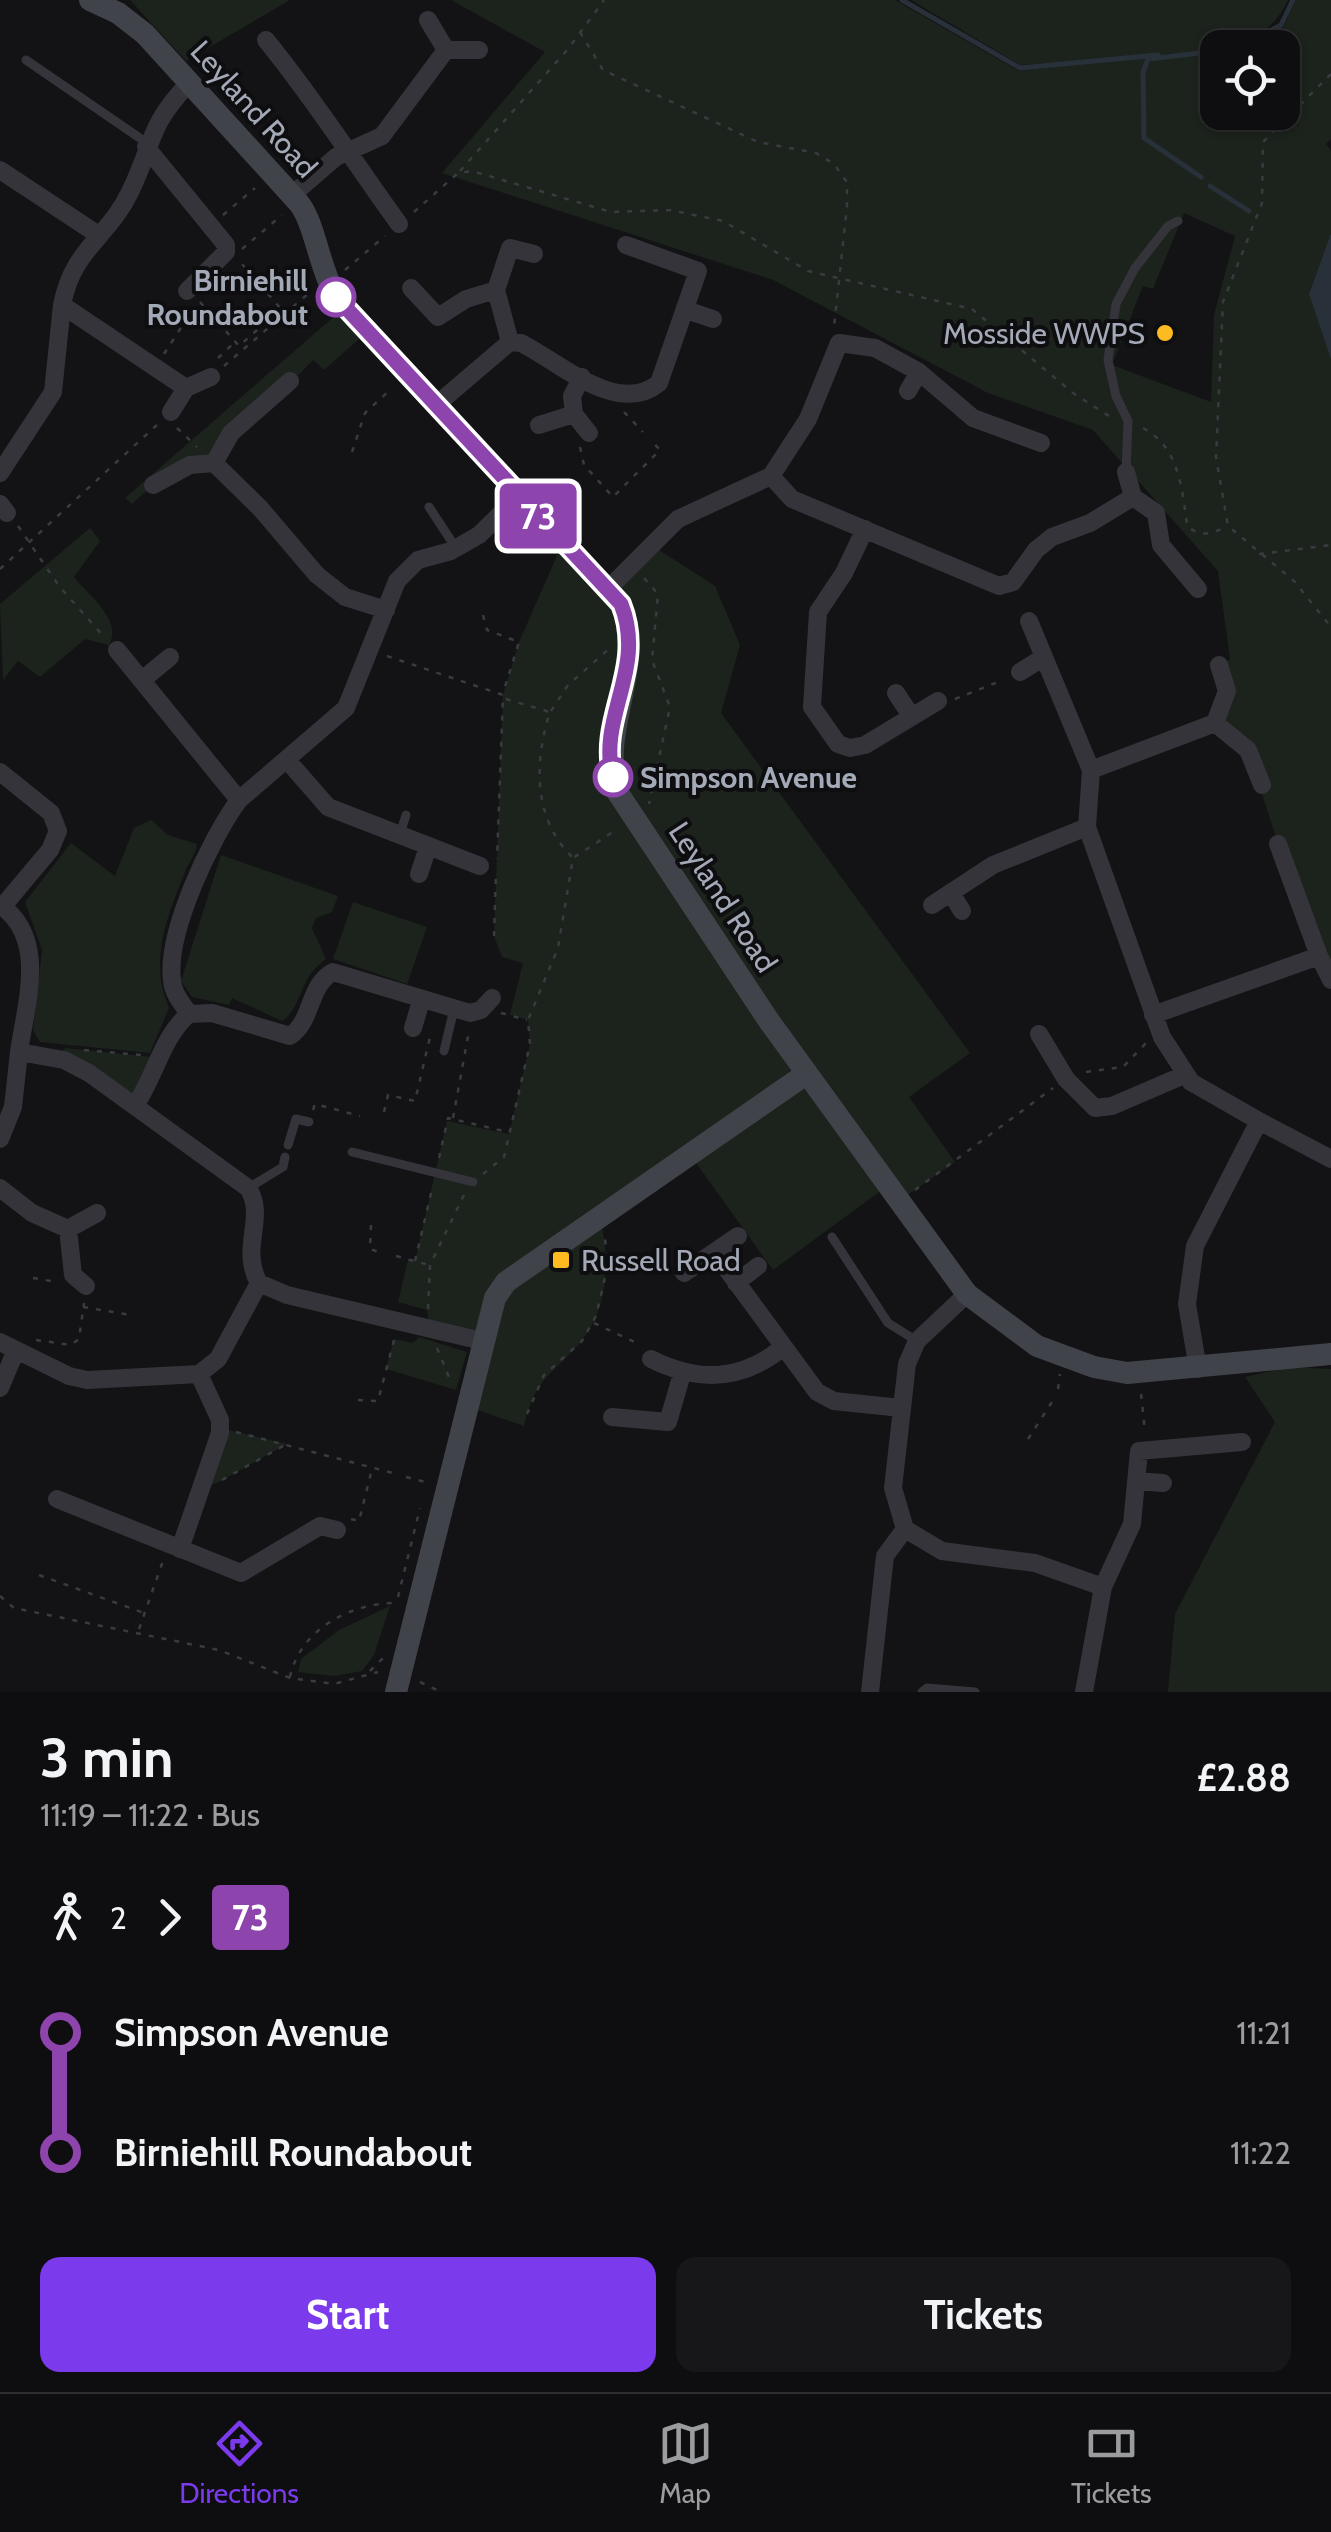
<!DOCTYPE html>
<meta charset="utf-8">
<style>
body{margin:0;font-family:Cabin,sans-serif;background:#171719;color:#f1f3f6;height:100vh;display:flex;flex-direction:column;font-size:38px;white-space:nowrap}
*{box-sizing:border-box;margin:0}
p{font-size:32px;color:#9b9c9f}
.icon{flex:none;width:55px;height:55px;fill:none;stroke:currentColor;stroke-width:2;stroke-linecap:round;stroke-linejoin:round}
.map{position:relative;height:1692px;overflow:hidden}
.drawer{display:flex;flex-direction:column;background:#0e0e10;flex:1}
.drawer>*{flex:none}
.badge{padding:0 20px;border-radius:8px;font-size:35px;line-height:65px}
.buttons{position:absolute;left:1200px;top:30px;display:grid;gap:20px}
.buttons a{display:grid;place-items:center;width:100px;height:100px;border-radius:20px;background:#0e0e10;box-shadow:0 2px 8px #0004,0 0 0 2px #2e2e30;font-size:50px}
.map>.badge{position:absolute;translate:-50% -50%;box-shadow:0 0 0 5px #fff}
.legs{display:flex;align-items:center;gap:15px;height:110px;padding:0 40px;font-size:32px}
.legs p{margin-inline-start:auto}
.head{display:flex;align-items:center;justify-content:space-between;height:170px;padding:0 40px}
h1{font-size:55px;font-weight:800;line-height:75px}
.button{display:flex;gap:20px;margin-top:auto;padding:20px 40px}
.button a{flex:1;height:115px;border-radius:20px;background:#7c3aed;color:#fff;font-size:40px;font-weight:800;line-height:115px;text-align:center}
.button a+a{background:#171719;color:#f1f3f6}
ul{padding:0 40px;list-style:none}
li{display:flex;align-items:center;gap:35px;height:120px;font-size:38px}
li i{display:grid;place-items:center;width:15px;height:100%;margin:0 12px;background:currentColor}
li i::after{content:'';width:25px;height:25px;margin:-12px;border:8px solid;border-radius:50%;background:#0e0e10}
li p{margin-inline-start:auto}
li:first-child i{background:linear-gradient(#0000 50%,currentColor 0)}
li:last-child i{background:linear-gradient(currentColor 50%,#0000 0)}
.dock{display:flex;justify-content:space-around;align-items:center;height:140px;border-top:2px solid #2e2e30;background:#0e0e10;font-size:28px;color:#9b9c9f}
.dock a{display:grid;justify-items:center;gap:5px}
.dock .selected{color:#7c3aed}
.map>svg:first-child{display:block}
.green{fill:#1b231c;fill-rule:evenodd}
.water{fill:#283139}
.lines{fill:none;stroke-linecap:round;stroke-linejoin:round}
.stream{stroke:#283139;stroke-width:5}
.path{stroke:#3a3b41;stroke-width:2.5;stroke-dasharray:5 8;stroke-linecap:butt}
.lane{stroke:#34343a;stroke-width:9}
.street{stroke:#34343a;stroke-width:18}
.secondary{stroke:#41434a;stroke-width:22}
.line-1-casing{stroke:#fff;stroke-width:22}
.line-1{stroke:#8e44ad;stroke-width:15}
.stop-1-dot{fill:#fff;stroke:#8e44ad;stroke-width:5}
.poi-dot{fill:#feba21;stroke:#0e0e10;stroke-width:4}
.labels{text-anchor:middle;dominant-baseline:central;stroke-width:8;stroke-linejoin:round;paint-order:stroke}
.street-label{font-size:30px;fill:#a3a9b6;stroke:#0e0e10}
.stop-label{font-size:30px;font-weight:bold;fill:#a3a9b6;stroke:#0e0e10;text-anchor:end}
.poi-label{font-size:30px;fill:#a3a9b6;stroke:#0e0e10;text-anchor:end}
</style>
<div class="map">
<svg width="1331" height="1692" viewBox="0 0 1331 1692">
<rect width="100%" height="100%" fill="#131315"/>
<path class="green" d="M130,0h160l-104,61z
M451,0h444l124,71 139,-16 -138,10 -109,-65h377c-22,49 -75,52 -123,54l52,-2 1,60h64v-64l-42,-1 43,-19 13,-28h35v139l-5,5 5,7v82l-22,61 3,8 19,-49v727l-53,-136 -30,-94 -33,-27 12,-32 -8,-26 11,-6 -12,-88 -125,-141 -105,-37 -215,-113 -331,-107 103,-121zM1184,213l51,23 -21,79 -3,87 -99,-37 31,-79 10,3z
M345,307l22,25 -43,38 -11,-10 -99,103 -61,22 -21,19 -7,-6z
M90,528l10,13 -26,36c15,19 49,43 35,68l-24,-6 -45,38 -22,-16 -15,19 -3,-76z
M563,542l46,46 44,-42 62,40 25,59 -19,68 249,340 -61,44 46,65 -56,39 -13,-14 -113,83 -82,-114 -91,61c10,42 9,93 -21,127 -29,33 -44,34 -55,82l-58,-20 16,-65 -53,-14 -2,-17 -29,-8 10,-42 7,1 32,-140 62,13 21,-90 -2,-24 -18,-5 13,-52 -21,-6 -8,-21 9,-241 16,-53z
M151,820l17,15 29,9c-1,10 -8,18 -12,28 -19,47 -36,89 -16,136l-19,45 -110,-11 -7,-12 9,-80 -17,-48 46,-59 44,33 19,-48z
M221,855l117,41 -6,16 -16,6 -4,10 14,31c-29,20 -23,49 -44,62l-50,-23 -3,7 -37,-8 -11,-16z
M353,902l74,25 -20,57 -74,-25z
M65,1048l97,10 -26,46 -81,-46z
M419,1337l48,15 -11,38 -70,-21 8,-30 19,4z
M1290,1367l41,2v323h-163l7,-78 100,-192 -30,-45z
M220,1428l67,16 -70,39 -15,3z
M390,1606l-16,49 -12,16 -28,5 -36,-4 3,-13 38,-29z"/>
<path class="water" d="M1331,233v126l-22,-65z"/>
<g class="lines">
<path class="stream" d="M902,0l118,68 138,-13
M1237,48l44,-23 12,-25
M1201,177l-57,-39 -1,-66 5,-13 70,-8
M1210,186l39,25"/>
<path class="path" d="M580,32l23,38 155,72 58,11 18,11 13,18v24l-13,121
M1331,74l-68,68 -1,61 -39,99 -7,155 12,69 66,55 37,46
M460,171l108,-122 36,-49
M414,212l44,-39 14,-2 139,41 59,-2 53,11 85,50 164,38 101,84 39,25
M223,215l32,-27
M242,249l40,-34
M345,270l40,-34
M200,302l39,44 42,-37 -40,-46
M164,354l31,-48
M218,358l16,-15
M224,366l85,-73
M624,412l19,20
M177,428l20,19
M1143,428c36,19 39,60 44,97 12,14 26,8 41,1
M580,447l4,18 29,32 47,-47 -10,-11
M352,452l13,-39 26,-24
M18,526l41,60 46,52
M1259,554l72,-9
M0,569l158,-145
M644,578l14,16 -6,66 18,47 -21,97
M483,615l4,15 32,12 -16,51
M387,656l116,39 -6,164
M506,699l44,13c-16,50 -17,106 22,145
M955,699l48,-19
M551,711l17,-26 42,-37
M494,936l2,-64
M501,1013l26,7
M84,1050l57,5
M1086,1072l37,-5 23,-24
M313,1110l2,-6 45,12
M384,1112l4,-17 27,6 15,-64
M453,1118l16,-87
M439,1158l9,-40 60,14
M483,1174l21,-17 26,-113 -2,-24 30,-72 15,-90 43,-28
M915,1190l138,-102
M371,1225l-1,24 12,4
M396,1256l33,9
M415,1261l18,-76
M33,1278l24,4
M83,1307l48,8
M428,1309l2,-44 34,-70
M594,1323l47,22
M36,1340l35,5 8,-6 5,-36
M437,1348l14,34
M1058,1389l2,-15
M1141,1394l4,37
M358,1400l20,1 17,-65
M527,1414l17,-39 38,-34 14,-25 11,-47 -2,-32
M236,1432l157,41
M1028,1439l24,-37
M406,1477l23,6
M222,1480l63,-35
M351,1519l8,2 13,-52
M39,1575l105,38
M0,1596l14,12 205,42 71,28 44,6 44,-12
M398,1597l22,-89
M139,1629l24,-68
M370,1671l13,-13
M290,1677c10,-48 62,-75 108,-74
M420,1682l21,10"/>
<path class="lane" d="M26,60l121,83
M1126,472l2,-51 -12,-25 -8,-36 8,-56 19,-36 33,-42 10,-5
M429,507l27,41
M400,834l6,-19
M444,1051l10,-42
M288,1145l8,-26 13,3
M352,1152l121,30
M248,1188l35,-21 2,-10
M832,1237l56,86 29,18
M922,1692l5,-4 48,4"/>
<path class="street" d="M428,20l18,30
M266,40c49,60 88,122 133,184
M146,147l80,98v7l-39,39
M0,170l97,64
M292,195l44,-38 46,-21 64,-86h33
M411,288l27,29 28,-18 30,-9 14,52
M496,290l14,-42 24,6
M686,310l27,9
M186,388l-124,-83c11,-57 46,-67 68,-113 24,-49 17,-65 59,-109
M908,391l11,-19
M435,406l75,-64 11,1c38,19 97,74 138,40l39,-112 -72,-26
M171,412l15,-24 25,-11
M574,414l15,19
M539,425l35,-11 -2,-18 10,-19
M214,463l46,45 57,67 28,22 41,13
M0,473l53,-81 9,-87
M771,476l21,23 207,87 14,-4 23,-32 16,-13 38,-14 43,-26 -7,-25
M153,485l37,-20 24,-2 17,-30 59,-52
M1133,497l23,16 5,32 37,44
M0,504l7,9
M865,529l-21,44 -26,39 -6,95 26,37 12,4 15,-3 73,-44
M609,588l69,-69 93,-43 37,-57 31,-76 36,5 44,24 54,46 68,25
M1029,621l62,149 -4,57 75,210 29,45 68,39
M117,650l122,150
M1020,672l24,-15
M142,680l28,-23
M896,693l14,21
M1215,723l33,27 14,35
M287,760l41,47 152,59
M1091,770l124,-47 12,-32 -8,-26
M0,772l51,41 7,18 -8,19 -47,56
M419,874l9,-27
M951,893l11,18
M0,905c48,33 26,98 19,147l45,8 25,13 159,115c19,29 -9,60 11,95l28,12 195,46
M932,905l61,-40 94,-38
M1319,956l12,24
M189,1014c-7,-11 -16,-20 -17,-34 -6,-48 39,-142 67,-180l107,-92 51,-127 21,-21 33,-9 28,-16 39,-38
M1153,1015l166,-59 -41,-112
M413,1028l8,-27
M1039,1034l27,45 29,29 17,-2 72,-31
M136,1104c19,-28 27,-69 53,-90l23,-1 78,23c23,-15 18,-51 43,-64l137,41 11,-3 11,-12
M0,1139l13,-32 6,-55
M0,1188l32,25 36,16 29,-16
M68,1229l5,46 13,11
M715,1253l102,139 17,9 67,7
M684,1273l54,-37
M736,1283l22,-17
M0,1342l69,34 18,4 112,-6 19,-15 41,-76
M651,1359c46,23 89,23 131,-11
M1198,1369l-11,-65 8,-58 64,-125 72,38
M0,1388l16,-38
M612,1417l56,5 14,-48
M1137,1481l26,2
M57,1499l184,74 79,-47 17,4
M905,1529l37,22 93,12 68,24
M180,1549l40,-116v-13l-21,-46
M870,1692l15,-136 20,-27 -12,-41 14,-124 10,-23 50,-47
M1084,1692l19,-105 29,-63 7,-73 103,-9"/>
<path class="secondary" d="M90,0l28,13 27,21 153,168c17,20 21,66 38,95l285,307c26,64 -24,124 -3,189l151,228 198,273 70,52 57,21 33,6 204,-19
M396,1692l99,-394 11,-16 300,-208"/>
</g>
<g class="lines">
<g class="line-1-casing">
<path id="line-1" d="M336,297l285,307c26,65 -24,113 -8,173"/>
</g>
<use href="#line-1" class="line-1"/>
</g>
<g class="stop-1-dot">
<circle cx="336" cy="297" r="18"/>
<circle cx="613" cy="777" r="18"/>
</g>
<g class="poi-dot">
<circle cx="1165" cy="333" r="10"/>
<rect x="551" y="1250" width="20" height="20" rx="5"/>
</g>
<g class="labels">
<g class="street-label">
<text transform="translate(254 109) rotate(48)">Leyland Road</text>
<text transform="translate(723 897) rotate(57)">Leyland Road</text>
</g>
<g class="stop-label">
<text x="308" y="280">Birniehill<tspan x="308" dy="34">Roundabout</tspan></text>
<text x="640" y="777" text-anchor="start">Simpson Avenue</text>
</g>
<g class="poi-label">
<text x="1145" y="333">Mosside WWPS</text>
<text x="581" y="1260" text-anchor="start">Russell Road</text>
</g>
</g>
</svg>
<div class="buttons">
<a><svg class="icon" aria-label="locate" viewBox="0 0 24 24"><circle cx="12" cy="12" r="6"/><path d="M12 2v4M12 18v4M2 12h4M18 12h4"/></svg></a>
</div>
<b class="badge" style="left:538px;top:516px;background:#8e44ad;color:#fff">73</b>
</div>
<section class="drawer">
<div class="head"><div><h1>3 min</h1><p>11:19 – 11:22 · Bus</p></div><b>£2.88</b></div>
<div class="legs"><svg class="icon" aria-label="walk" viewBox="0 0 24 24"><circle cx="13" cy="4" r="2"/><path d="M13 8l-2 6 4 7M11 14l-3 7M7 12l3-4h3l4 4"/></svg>2<svg class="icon" aria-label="forward" viewBox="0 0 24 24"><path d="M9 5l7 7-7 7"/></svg><b class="badge" style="background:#8e44ad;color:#fff">73</b></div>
<ul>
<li><i style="color:#8e44ad"></i><b>Simpson Avenue</b><p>11:21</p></li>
<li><i style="color:#8e44ad"></i><b>Birniehill Roundabout</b><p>11:22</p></li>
</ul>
<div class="button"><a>Start</a><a>Tickets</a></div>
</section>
<nav class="dock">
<a class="selected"><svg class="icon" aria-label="directions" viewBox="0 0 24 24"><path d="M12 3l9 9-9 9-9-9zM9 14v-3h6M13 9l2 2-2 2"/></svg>Directions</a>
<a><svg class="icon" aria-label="map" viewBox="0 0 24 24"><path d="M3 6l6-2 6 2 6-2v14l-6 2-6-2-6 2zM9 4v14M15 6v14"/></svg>Map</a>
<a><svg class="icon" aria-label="tickets" viewBox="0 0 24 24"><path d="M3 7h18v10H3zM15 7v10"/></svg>Tickets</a>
</nav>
